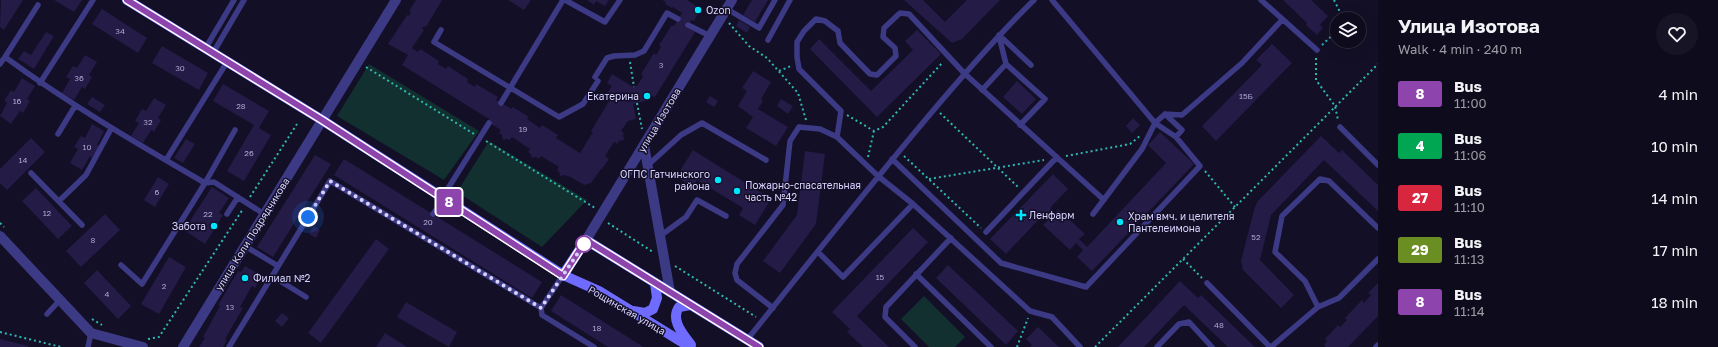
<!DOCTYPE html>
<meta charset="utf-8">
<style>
body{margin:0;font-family:"Golos Text",sans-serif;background:#171425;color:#f1f3f6;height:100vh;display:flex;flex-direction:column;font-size:15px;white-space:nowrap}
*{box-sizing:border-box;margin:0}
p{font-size:13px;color:#9b9ba3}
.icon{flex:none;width:22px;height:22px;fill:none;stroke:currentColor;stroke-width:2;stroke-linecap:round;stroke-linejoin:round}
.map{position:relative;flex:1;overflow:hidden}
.side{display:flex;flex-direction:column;background:#0e0b1c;width:340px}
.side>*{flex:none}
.badge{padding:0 8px;border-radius:3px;font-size:14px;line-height:26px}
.controls{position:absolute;left:1330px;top:12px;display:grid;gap:8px}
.controls a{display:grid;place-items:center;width:36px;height:36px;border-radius:50%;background:#0e0b1c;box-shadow:0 4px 16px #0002,0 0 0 1px #2e2b3b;font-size:20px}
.you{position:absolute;width:20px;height:20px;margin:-10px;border:3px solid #fff;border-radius:50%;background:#1a73e8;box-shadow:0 0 0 6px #1a73e833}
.map>.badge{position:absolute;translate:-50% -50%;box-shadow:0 0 0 2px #fff}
.round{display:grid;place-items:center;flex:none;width:42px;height:42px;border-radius:21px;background:#171425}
.headline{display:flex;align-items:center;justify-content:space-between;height:68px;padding:0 20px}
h1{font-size:19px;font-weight:700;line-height:30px}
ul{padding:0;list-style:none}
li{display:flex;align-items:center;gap:12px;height:52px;padding:0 20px}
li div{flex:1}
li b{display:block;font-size:15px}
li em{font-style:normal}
li .badge{min-width:44px;font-weight:700;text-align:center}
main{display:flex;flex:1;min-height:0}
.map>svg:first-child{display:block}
.green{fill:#12302f}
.building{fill:#241b47}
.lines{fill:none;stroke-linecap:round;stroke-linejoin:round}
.path{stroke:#2fb8b0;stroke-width:2;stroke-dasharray:2 3;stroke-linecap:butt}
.lane{stroke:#3d3a85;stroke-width:5.5}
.street{stroke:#3d3a85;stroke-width:10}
.secondary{stroke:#6f6bff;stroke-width:10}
.line-casing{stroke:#fff;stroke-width:9}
.line{stroke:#8e44ad;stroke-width:6}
.walk{stroke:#d9d4ff;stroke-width:4;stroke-dasharray:0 7.2}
.poi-dot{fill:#00e5ff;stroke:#130f26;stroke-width:1.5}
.stop-dot{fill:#fff;stroke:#8e44ad;stroke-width:2}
.labels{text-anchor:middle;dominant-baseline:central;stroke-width:3;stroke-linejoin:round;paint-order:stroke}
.number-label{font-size:8px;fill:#aca6d1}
.poi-label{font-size:10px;fill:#d9d4ff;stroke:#130f26;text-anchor:start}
.street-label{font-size:10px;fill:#d9d4ff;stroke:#130f26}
</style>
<main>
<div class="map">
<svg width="1378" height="347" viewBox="0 0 1378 347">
<rect width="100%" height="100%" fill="#130f26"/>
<path class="green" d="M369,64l110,67 -35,49 -107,-64z
M489,141l98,59 -45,47 -85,-55z
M924,296l41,41 -10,10h-26l-28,-28z"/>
<path class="building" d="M1,0h22l-19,30 -4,-3z
M54,0h28l-8,12z
M416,0h26l-16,27 -2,-1 -2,3 2,1 -12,18 6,4 2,-3 19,12 -1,3 8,5 2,-3 20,13 -1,3 8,5 1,-3 22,13 -2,3 4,2 11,7 2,-2 16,10 -2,2 13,9 2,-3 16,10 -2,3 24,15 13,-21 -2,-1 20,-33 -5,-3 6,-9 -5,-3 5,-9 21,13 4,-1 6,-10 -2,-2 13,-21 2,2 5,-8 -2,-2 13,-20 2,1 8,-13 -9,-6 -1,1 -7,-4 1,-2 -4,-2h25l14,9 -7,12 -3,-1 -4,8 8,4 -40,65 -3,-1 -3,4 -16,4 3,15 -8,2 -7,10 3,2 -1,2 1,5 -5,1 -2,3 -3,-2 -9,14 4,3 -7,10h-1l-10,14 -7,2 -15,-9 -1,1 -3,-2 -5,1 -1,-4 -2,-2 2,-3 -18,-11 -2,3 -3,-2 -4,1 -2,-5 -2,-1 2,-3 -18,-12 -2,3 -3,-1 -4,1 -1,-5 -3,-2 2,-3 -13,-8 1,-3 -87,-54 6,-10 -20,-11 19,-29 2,1 2,-4 -2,-1z
M508,0h23l-7,10z
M587,0h22l-4,6 -9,-5 -2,4z
M752,0h16l-13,22 -12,-7z
M904,0h19l22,22 22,-22h33l-38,39 -10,4z
M1283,0h28l17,16 -8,9 3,3 -6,7 -11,-10 1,-2z
M102,9l45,29 -9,15 -46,-29z
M739,20l11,7 -3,6 -11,-7z
M917,30l24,24 -64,63 -67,-68 9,-10 52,52 42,-41 -8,-9z
M46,32l8,4 -20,33 -16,-10 6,-8 7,4z
M1272,44l20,19 -76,78 -14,-15 60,-61 -6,-5z
M162,46l46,27 -9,17 -47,-27z
M85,55l12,7 -8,13 3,2 -7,12 -3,-2 -8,13 -12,-7 8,-14 -4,-2 7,-11 4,2z
M753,71l18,11 -10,17 2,2 -5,8 30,18 -12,19 -30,-18 7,-11 -15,-11 9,-15 -5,-3z
M22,78l13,8 -8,13 3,2 -7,12 -3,-2 -9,13 -11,-8 7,-13 -3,-2 7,-11 3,2z
M1017,81l19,18 -14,15 -19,-17z
M223,84l46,27 -10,17 12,7 -27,46 -17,-10 27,-46 -41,-24z
M710,96l8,5 -4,6 -8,-5z
M92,97l13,8 -5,7 -13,-8z
M154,98l12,7 -8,13 3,2 -7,12 -3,-2 -8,13 -12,-7 8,-13 -4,-2 7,-12 4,2z
M781,99l12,7 -5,8 -11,-8z
M1133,118l7,7 -8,8 -6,-7z
M92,124l12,7 -7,14 2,1 -7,12 -2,-2 -8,14 -12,-7 8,-14 -4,-2 7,-11 4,2z
M1160,132l34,32 -102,107 -15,-14 6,-7 -7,-7 -6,7 -27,-25 5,-5 -5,-5 -37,39 -16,-15 63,-65 15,15 -18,19 5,5 3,-4 27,25 -6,5 8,8 79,-84 -18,-18z
M1321,136l18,17 3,-3 36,35v26l-54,-51 -53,55 -11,45 34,35 -13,13 -38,-38 -2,-9 13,-51 3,-8z
M31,138l14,14 -38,38 -7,-7v-14z
M186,139l9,5 -12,19 -9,-5z
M693,150l78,49 -16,26 -16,-10 4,-7 -46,-28 -4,7 -17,-10z
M805,151l20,3 -9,70 -36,49 -17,-12 34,-46z
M315,155l16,9 -58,93 -16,-10z
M344,159l198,123 -10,16 -198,-123z
M158,177l11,7 -14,23 -11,-7z
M212,187l17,11 -10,15 4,2 -18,29 -21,-14z
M36,188l36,38 -14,13 -36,-38z
M105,214l15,16 -39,37 -15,-16z
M314,226l6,4 -4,8 -7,-4z
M913,228l15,14 -71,74 32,31h-26l-16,-15 3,-3 -18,-17z
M376,239l13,10 -68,94 -13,-10z
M169,257l17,10 -27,47 -18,-10z
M948,265l70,66 -12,14 -70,-67z
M245,266l17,10 -7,12 -3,-2 -12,21 3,1 -18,31 2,1 -4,7h-24l6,-9 -2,-1 17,-31 -2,-1 20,-34 3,1z
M97,270l34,36 -13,13 -34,-36z
M1180,281l18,17 3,-3 54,52h-27l-44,-42 -40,42h-26z
M1378,283v33l-30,31h-22l-2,-2 3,-4 -2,-2 13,-14 2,2 7,-7 -2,-2 17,-18 2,3 7,-8 -3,-2z
M561,295l81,51v1h-34l-57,-36z
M406,302l51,30 -8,15 -52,-30z
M282,313l7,5 -7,9 -7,-6z
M1038,327l21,20h-29l2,-2 -6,-6z
M385,333l22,14h-31z
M0,339l28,7v1h-28z"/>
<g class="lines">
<path class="path" d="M1334,0l8,16 -1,3
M729,23l20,23 18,12 31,35 8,27
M1322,45l15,-14
M1316,58v22l19,26 3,14
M630,62l4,25
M366,67l108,67
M779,71l12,-5
M637,103l5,26
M940,113l78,74
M847,115l27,16 9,-4 60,-65
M486,141l109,67
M904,156l77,72
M1066,156l64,-12 10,-8
M868,157l6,-26
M1205,171l30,36
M929,179l115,-19
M250,197l47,-73
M0,223l4,4
M608,223l45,29
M1183,259l19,19
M675,266l81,51
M92,319l10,6
M0,332l61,15
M148,339l11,-2 84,-128
M1017,347l11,-29
M1095,347l283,-283"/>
<path class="lane" d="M565,0l40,22 15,-22
M1052,0l103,123 -13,26 -49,65
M1261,0l56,50
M727,9l32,19 16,-28
M688,25l22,11
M441,30l-7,12 125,75 24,-13 15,-23
M999,35l32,30
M999,36l7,28
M768,40l22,-40
M205,49l29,-49
M213,53l31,-53
M5,57l33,-52
M0,64l5,-7c64,47 131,86 200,126l9,-1 50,32
M595,77l12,-19 7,-2 21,-1 9,-4 23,-38 11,6
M40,83l53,-83
M982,90l24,-26 39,35 -25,26
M501,103l62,-103
M1165,114l17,16 -6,7 -21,-14 10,-9 17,1 60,-52 40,-43
M1340,127l38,38
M58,134l17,-28
M837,137l4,-26 -42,-42 -2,-12v-15l7,-11 12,-12 9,2 13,10 2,12 30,31 7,1 19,-19 -1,-8 -12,-11 1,-9 16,-15 9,1 55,59 140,127
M892,159l109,104 85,24 114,-121 -24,-29
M166,160l61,-98
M648,165l33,-30 21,-12 64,37
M31,173l51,52
M442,198l47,-75
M59,201l27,-26 25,-46
M227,214l11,-17
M433,214l11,-15
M986,232l71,-75
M660,236l26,-19 11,-17 29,16
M245,246l33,20
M818,252l25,25 70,-73
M121,265l21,19 63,-101 30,-53
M916,274l75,73
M563,275l-22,33 1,7 52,32
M272,276l34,21
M1207,283l63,64
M1318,307l-13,-26 -30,-29 7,-36 38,-37 9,2 49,47
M773,308l-36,-28 -2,-7 2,-9 46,-59 7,-64 9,-14 21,2 17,8 41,39 35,28 117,107 22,6 28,30
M47,314l13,-14
M747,340c54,-68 108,-136 164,-203 39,-47 79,-94 123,-137
M88,347l3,-14
M229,347l101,-166 211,127
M915,347l-30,-30 1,-10 65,-69
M1157,347l22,-23 10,-2 23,25
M1271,347l47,-40 21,-9 39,-39
M1376,347l2,-2"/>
<path class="street" d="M644,145l26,147
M0,236l91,97 52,14
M586,240l146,-240
M183,347l213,-347"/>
<path class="secondary" d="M127,0l195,120 241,155 36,16 91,56
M563,275l23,-35 173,107
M690,305l-11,2c-9,13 4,27 12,38
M633,311l12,2 8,-4 4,-11 -2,-15"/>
</g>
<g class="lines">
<g class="line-casing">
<path id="line" d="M127,0l195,120 241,156 23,-36 173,107"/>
</g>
<use href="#line" class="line"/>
<path class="walk" d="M308,217l22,-36 211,127 43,-64"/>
</g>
<g class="poi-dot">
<circle cx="698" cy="10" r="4"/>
<circle cx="647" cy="96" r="4"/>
<circle cx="718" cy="180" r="4"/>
<circle cx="737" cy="191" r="4"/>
<path d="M1019 209h4v4h4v4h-4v4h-4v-4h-4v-4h4z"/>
<circle cx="1120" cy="222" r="4"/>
<circle cx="214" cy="226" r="4"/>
<circle cx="245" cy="278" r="4"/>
</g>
<circle class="stop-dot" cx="584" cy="244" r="8"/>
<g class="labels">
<g class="number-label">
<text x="120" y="31">34</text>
<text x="661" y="65">3</text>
<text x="180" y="68">30</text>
<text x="79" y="78">36</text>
<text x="1246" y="96">15Б</text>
<text x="17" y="101">16</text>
<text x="241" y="106">28</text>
<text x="148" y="122">32</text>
<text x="523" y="129">19</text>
<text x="87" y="147">10</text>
<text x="249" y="153">26</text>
<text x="23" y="160">14</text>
<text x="157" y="192">6</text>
<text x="47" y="213">12</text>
<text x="208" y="214">22</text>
<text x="428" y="222">20</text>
<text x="1256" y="237">52</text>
<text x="93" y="240">8</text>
<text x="880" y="277">15</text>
<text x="164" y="286">2</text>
<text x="107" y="294">4</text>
<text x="230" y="307">13</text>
<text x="1219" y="325">48</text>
<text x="597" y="328">18</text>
</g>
<g class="poi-label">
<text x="706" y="10">Ozon</text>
<text x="639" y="96" text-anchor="end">Екатерина</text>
<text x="710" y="174" text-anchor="end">ОГПС Гатчинского<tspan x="710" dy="12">района</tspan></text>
<text x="745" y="185">Пожарно-спасательная<tspan x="745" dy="12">часть №42</tspan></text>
<text x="1029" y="215">Ленфарм</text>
<text x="1128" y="216">Храм вмч. и целителя<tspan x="1128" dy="12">Пантелеимона</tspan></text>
<text x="206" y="226" text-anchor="end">Забота</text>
<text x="253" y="278">Филиал №2</text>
</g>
<g class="street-label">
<text transform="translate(659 120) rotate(-59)">улица Изотова</text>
<text transform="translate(252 234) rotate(-58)">улица Коли Подрядчикова</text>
<text transform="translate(627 310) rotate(30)">Рощинская улица</text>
</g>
</g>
</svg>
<div class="controls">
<a><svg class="icon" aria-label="layers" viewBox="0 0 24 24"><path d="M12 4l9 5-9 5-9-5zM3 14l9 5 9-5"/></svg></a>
</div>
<div class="you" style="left:308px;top:217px"></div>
<b class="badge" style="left:449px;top:202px;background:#8e44ad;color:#fff">8</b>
</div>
<section class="side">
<div class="headline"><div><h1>Улица Изотова</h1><p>Walk · 4 min · 240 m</p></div><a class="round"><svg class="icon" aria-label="heart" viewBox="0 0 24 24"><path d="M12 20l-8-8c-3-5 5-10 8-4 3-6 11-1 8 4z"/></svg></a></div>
<ul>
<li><span class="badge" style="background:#8e44ad;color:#fff">8</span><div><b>Bus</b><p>11:00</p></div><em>4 min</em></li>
<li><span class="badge" style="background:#00a651;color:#fff">4</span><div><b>Bus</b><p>11:06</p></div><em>10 min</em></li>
<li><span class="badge" style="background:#d7263d;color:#fff">27</span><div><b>Bus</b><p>11:10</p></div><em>14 min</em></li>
<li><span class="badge" style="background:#6b8e23;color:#fff">29</span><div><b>Bus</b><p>11:13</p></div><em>17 min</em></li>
<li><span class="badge" style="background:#8e44ad;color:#fff">8</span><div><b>Bus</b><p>11:14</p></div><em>18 min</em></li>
</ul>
</section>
</main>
